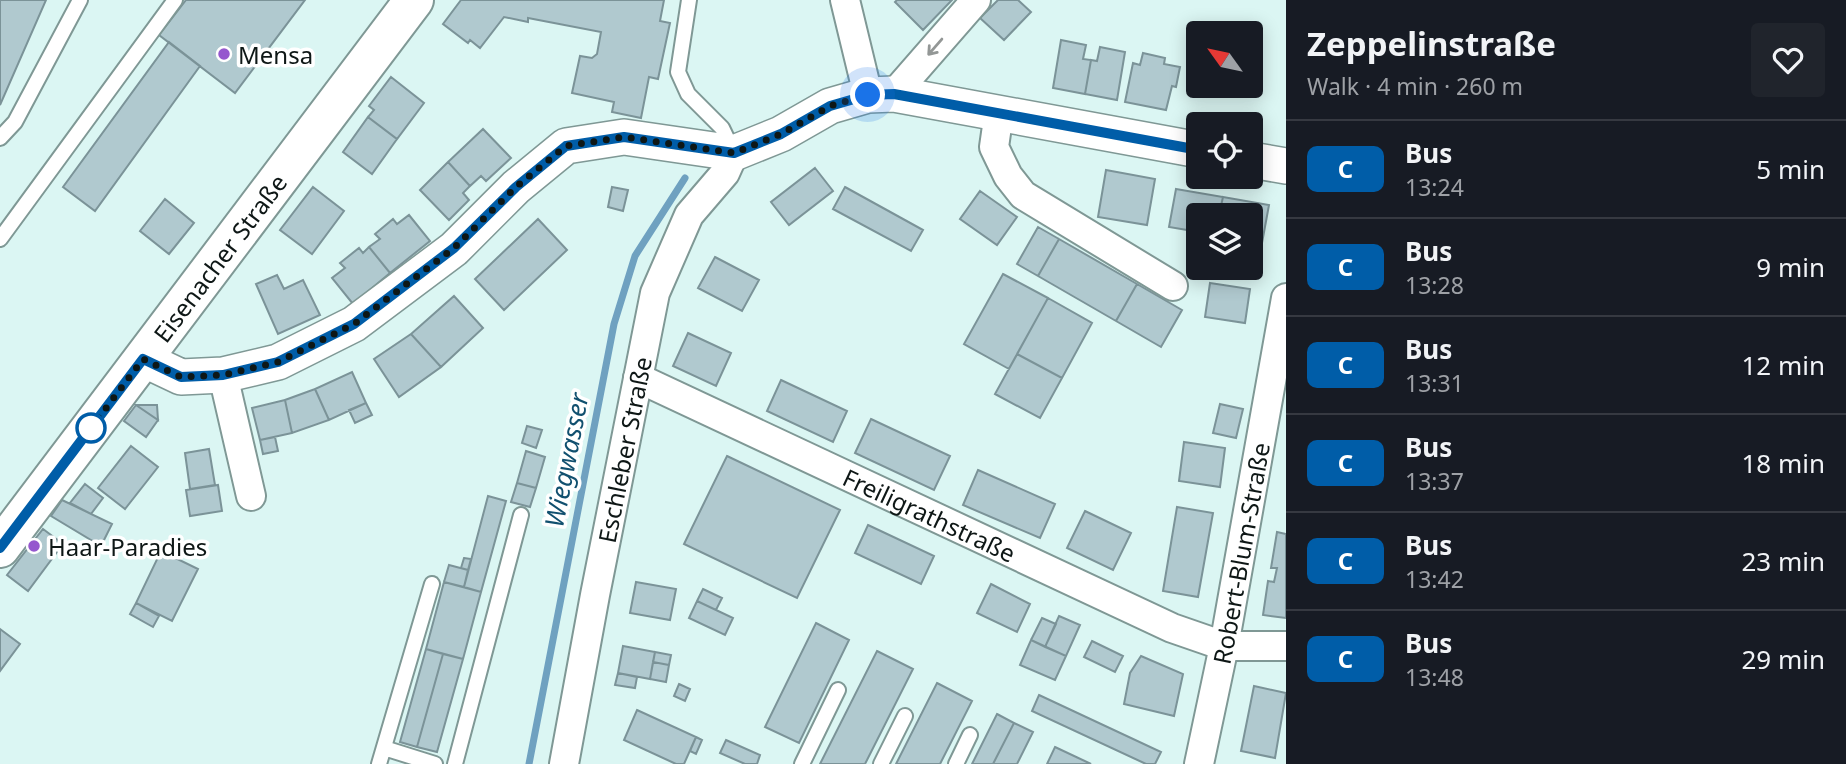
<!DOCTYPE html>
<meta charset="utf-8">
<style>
body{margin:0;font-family:"Noto Sans",sans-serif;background:#20242c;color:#f1f3f6;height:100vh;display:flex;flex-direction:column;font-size:26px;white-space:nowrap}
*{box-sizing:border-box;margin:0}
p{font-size:23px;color:#9ea1a6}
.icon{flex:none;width:38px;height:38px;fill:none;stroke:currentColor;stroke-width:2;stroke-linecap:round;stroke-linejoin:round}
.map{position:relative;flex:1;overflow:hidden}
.sheet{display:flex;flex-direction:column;background:#171b24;width:560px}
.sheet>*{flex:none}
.badge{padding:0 14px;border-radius:10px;font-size:24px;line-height:46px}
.needle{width:46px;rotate:303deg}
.controls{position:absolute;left:1186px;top:21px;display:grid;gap:14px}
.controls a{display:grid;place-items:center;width:77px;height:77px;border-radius:7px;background:#171b24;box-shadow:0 4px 18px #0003;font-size:35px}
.you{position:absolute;width:35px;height:35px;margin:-18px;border:5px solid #fff;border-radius:50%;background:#1a73e8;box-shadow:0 0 0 10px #1a73e833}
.map>.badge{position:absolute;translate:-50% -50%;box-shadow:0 0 0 4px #fff}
.round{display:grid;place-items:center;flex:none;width:74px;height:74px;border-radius:7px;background:#20242c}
.headline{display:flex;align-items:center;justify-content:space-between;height:119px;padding:0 21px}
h1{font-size:33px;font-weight:700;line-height:52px}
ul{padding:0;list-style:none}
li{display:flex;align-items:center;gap:21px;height:98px;padding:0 21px;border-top:2px solid #363941}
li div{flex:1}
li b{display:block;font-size:26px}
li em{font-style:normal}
li .badge{min-width:77px;font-weight:700;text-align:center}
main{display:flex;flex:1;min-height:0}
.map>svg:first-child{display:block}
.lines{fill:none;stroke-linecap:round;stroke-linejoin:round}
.stream{stroke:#6fa1c0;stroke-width:7}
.building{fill:#b0c9cf;stroke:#7b9398;stroke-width:2}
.service-casing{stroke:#7f9895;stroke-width:18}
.minor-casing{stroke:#7f9895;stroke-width:32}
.tertiary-casing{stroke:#7f9895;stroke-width:38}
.secondary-casing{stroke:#7f9895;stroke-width:42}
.service{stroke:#fff;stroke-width:14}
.minor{stroke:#fff;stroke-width:28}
.tertiary{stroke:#fff;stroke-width:35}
.secondary{stroke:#fff;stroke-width:38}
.oneway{stroke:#939796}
.line-casing{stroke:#fff;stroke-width:16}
.line{stroke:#005da8;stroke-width:10}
.walk{stroke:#0e1716;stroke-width:7;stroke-dasharray:0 12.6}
.poi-dot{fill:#9557ce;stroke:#fff;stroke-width:2.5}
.stop-dot{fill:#fff;stroke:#005da8;stroke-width:3.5}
.labels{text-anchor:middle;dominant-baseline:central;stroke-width:7;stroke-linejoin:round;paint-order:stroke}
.poi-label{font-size:24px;fill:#0e1716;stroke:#fff;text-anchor:start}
.street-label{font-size:24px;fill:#0e1716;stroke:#fff}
.water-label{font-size:26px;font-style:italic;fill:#11506f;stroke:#fff}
</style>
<main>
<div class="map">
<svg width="1286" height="764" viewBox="0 0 1286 764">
<rect width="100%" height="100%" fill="#dbf6f3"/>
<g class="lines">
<path class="stream" d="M529,764l85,-440 21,-68 50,-78"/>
</g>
<path class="building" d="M0,0h46l-46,105z
M186,0h119l-70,93 -76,-58z
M461,0h203l-4,21 10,2 -12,56 -9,-2 -8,41 -29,-6 2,-10 -42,-9 8,-37 12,2 5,-4 4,-22 -73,-14v4l-24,-5 -24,31 -10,-8 -2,3 -25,-19z
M897,0h55l-29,30 -28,-28z
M998,0h20l13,12 -27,28 -24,-22z
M1061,40l25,5 -3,14 8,1 -6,34 -32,-6z
M169,42l31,24 -105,145 -32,-24z
M1100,47l25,5 -8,48 -32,-6 6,-34 6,1z
M1143,53l22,5 -1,6 16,3 -4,20 -4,-1 -6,24 -41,-8 8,-39 7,2z
M391,77l33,26 -27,36 -29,-22 6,-7 -5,-4z
M368,117l29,22 -25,35 -29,-22z
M483,129l28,29 -25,23 -5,-5 -11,10 -22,-24z
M448,162l22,24 -7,7 6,7 -20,20 -29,-30z
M815,168l18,23 -44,34 -18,-23z
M1106,170l49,9 -8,46 -49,-8z
M313,187l31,24 -32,43 -32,-24z
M612,187l16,3 -5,21 -15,-4z
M845,187l78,43 -12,21 -78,-42z
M1176,189l47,8 -4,18h-20v17l-30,-5z
M980,191l37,26 -20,28 -37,-26z
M1223,197l46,8 -7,38 -11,-2v-26h-32z
M165,199l29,24 -25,31 -29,-23z
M409,215l21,26 -40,32 -21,-26 11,-8 -5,-5 18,-15 4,5z
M538,219l29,31 -63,60 -29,-31z
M1038,227l21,12 -21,37 -21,-12z
M1059,239l78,45 -21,37 -78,-45z
M369,247l21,26 -37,31 -21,-26 13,-10 -5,-5 19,-15 4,5z
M715,257l44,23 -17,31 -44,-23z
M1003,274l45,24 -39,71 -45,-25z
M277,275l7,14 19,-9 17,35 -42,19 -22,-50z
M1210,283l40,6 -5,34 -40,-6z
M1137,284l45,26 -21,37 -45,-26z
M454,296l29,32 -42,39 -30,-33z
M1048,298l44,25 -30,55 -45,-24z
M688,333l43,20 -15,33 -43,-20z
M411,334l30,33 -42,30 -25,-38z
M1017,354l45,24 -22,40 -45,-24z
M352,372l14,31 -37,17 -14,-31z
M781,380l66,31 -14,31 -66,-31z
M315,389l14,31 -37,13 -7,-33z
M285,400l7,33 -32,7 -8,-32z
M366,403l6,12 -17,8 -6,-13z
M1220,404l23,5 -7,29 -23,-5z
M136,405h21l1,15z
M136,405l22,15 -12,17 -22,-16z
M871,419l79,37 -16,34 -79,-37z
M527,426l15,4 -6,18 -14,-5z
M275,437l3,14 -15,3 -3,-14z
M1184,442l41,6 -5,39 -41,-6z
M131,446l27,21 -33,42 -27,-21z
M209,449l6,36 -25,4 -5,-36z
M526,451l19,6 -9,31 -19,-5z
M727,456l113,54 -43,88 -113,-54z
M978,470l77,34 -15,34 -77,-33z
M517,483l19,5 -6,19 -19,-5z
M85,484l18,14 -12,16 -21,-11z
M218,485l4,26 -32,5 -4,-26z
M488,496l18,5 -25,91 -17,-5z
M62,500l50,24 -11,22 -50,-30z
M1177,507l36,6 -15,84 -35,-6z
M1085,511l46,22 -18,37 -46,-22z
M868,525l66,31 -13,28 -66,-31z
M43,529l20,15 -35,47 -21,-16z
M1277,532l9,2v84l-23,-3 5,-34 6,1 3,-14h-6z
M161,551l37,18 -26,52 -36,-18z
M464,558l7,1 -3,11 -7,-2z
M449,565l19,5 -4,17 -20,-5z
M444,582l37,10 -18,67 -37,-10z
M636,582l40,7 -6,31 -40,-7z
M991,584l39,20 -13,28 -40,-19z
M703,589l19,9 -6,12 -19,-9z
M697,601l36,17 -8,17 -36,-17z
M136,603l23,13 -6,11 -23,-13z
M1059,616l21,9 -14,31 -21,-9z
M1042,618l14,6 -11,23 -14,-7z
M816,623l33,17 -50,103 -34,-16z
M0,629l20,15 -20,27z
M1031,640l35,16 -11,24 -35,-15z
M1092,641l31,15 -8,16 -31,-15z
M623,646l32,6 -5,27 -32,-6z
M426,649l17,5 -26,93 -17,-5z
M877,651l36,18 -48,95h-45z
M655,652l16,3 -2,10 -16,-3z
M443,654l20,5 -26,93 -20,-5z
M1141,656l42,18 -9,42 -50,-12 6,-31z
M653,662l16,3 -3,17 -16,-3z
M618,673l19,4 -2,11 -20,-3z
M937,683l35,18 -32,63h-44z
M679,684l11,5 -5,12 -11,-5z
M1254,686l32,7 -11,65 -34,-7z
M1039,695l122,57 -6,12h-9l-114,-53z
M637,710l59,27 -12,27h-8l-52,-24z
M997,714l17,9 -21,41h-21z
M1014,723l19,9 -16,32h-24z
M696,737l6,3 -6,14 -6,-3z
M726,740l34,15 -3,9h-12l-25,-11z
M1055,747l36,17h-44z"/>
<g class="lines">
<g class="service-casing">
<path id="service" d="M689,0l-11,72 10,22 34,34 11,23
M0,138l15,-16 65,-122
M0,239l175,-239
M384,748l51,16
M379,764l53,-180
M455,764l66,-249
M802,764l36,-74
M881,764l24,-48
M956,764l14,-29"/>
</g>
<g class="minor-casing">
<g id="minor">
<path d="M845,0l23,95"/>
<path d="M894,94l82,-94"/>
<path d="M999,112l-5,35 14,29 15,19 150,91"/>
<path d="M223,375l28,121"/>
<path id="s1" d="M638,378l534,250 52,18h62"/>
<path id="s2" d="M564,764l31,-169 60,-302 34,-78 36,-42 9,-20"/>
<path id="s3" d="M1199,764l25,-118 62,-348"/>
</g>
</g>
<g class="tertiary-casing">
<path id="tertiary" d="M1251,160l35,6
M143,359l38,18 42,-2 55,-13 76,-38 100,-75 62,-62 50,-41 58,-9 110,16 47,-19 49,-28 38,-11 26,-1 305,56"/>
</g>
<g class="secondary-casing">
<g id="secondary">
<path id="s4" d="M0,548l414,-548"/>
</g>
</g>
<use href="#service" class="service"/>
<use href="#minor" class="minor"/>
<use href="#tertiary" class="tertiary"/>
<use href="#secondary" class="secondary"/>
</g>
<defs><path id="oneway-shaft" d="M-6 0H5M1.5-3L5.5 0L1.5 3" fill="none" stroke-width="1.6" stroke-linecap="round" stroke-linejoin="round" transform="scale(1.75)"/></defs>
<use class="oneway" href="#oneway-shaft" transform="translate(935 47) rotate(131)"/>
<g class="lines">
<g class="line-casing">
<path id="line" d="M0,548l143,-189 38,18 42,-2 55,-13 76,-38 100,-76 62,-61 50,-41 58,-9 110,16 47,-19 49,-28 38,-11 26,-1 305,56"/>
</g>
<use href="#line" class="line"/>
<path class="walk" d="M91,428l52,-69 38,18 42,-2 55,-13 76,-38 100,-76 62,-61 50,-41 58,-9 110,16 47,-19 49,-28 38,-11"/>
</g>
<g class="poi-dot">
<circle cx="224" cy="54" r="7"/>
<circle cx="34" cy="546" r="7"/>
</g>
<circle class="stop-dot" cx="91" cy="428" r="14"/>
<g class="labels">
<g class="poi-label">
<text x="238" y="54">Mensa</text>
<text x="48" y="546">Haar-Paradies</text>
</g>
<g class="street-label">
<text stroke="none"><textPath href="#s4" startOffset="364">Eisenacher Straße</textPath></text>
<text stroke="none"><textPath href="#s2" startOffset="320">Eschleber Straße</textPath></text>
<text stroke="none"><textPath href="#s1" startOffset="322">Freiligrathstraße</textPath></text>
<text stroke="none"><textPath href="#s3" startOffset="215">Robert-Blum-Straße</textPath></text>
</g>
<g class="water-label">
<text transform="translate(566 460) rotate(-79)">Wiegwasser</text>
</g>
</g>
</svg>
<div class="controls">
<a><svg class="needle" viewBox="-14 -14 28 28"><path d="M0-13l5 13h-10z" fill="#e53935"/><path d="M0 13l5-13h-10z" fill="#9ea1a6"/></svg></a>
<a><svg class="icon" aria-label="locate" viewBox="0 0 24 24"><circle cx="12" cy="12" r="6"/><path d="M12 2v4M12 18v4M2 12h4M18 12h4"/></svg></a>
<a><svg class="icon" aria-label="layers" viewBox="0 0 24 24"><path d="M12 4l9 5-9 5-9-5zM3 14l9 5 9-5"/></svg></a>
</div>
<div class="you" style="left:868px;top:95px"></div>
</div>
<section class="sheet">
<div class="headline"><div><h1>Zeppelinstraße</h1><p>Walk · 4 min · 260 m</p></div><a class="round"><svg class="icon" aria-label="heart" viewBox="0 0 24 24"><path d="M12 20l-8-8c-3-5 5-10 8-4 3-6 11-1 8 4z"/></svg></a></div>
<ul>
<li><span class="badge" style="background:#005da8;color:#fff">C</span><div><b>Bus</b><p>13:24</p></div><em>5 min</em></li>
<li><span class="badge" style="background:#005da8;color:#fff">C</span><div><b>Bus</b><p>13:28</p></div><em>9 min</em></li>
<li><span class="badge" style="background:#005da8;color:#fff">C</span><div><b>Bus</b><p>13:31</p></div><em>12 min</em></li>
<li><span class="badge" style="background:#005da8;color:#fff">C</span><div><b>Bus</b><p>13:37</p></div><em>18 min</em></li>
<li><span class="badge" style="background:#005da8;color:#fff">C</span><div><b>Bus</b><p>13:42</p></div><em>23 min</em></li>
<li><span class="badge" style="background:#005da8;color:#fff">C</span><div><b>Bus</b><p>13:48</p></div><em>29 min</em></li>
</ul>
</section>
</main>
